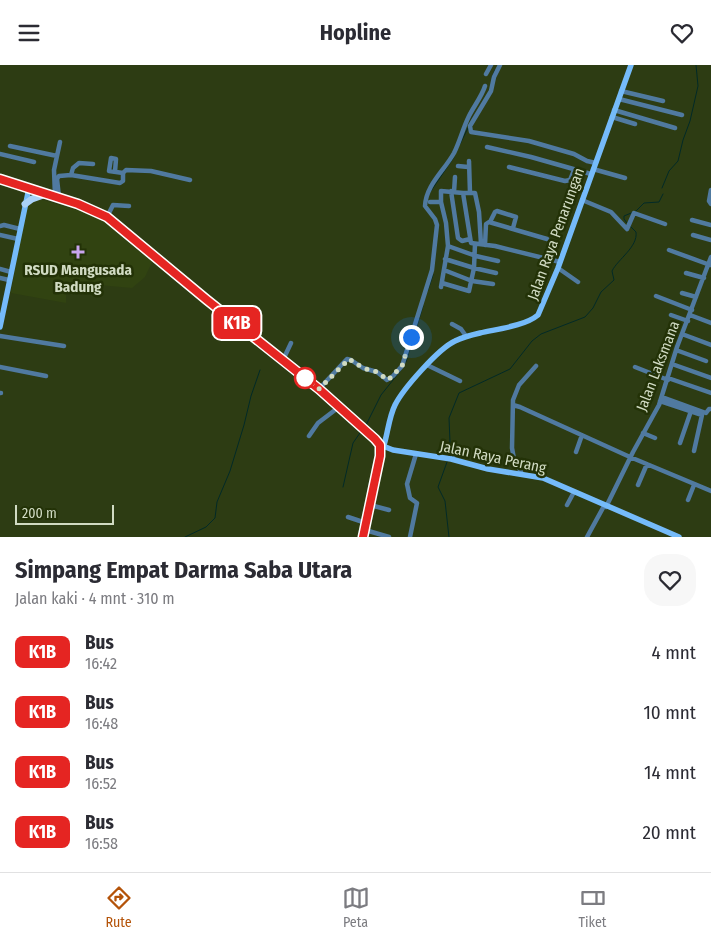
<!DOCTYPE html>
<html lang="id">
<meta charset="utf-8">
<style>
body{margin:0;font-family:"Fira Sans Condensed",sans-serif;background:#f7f7f7;color:#2b2b33;height:100vh;display:flex;flex-direction:column;font-size:19px;white-space:nowrap}
*{box-sizing:border-box;margin:0}
p{font-size:16px;color:#7c7c81}
.icon{flex:none;width:28px;height:28px;fill:none;stroke:currentColor;stroke-width:2;stroke-linecap:round;stroke-linejoin:round}
.map{position:relative;height:472px;overflow:hidden}
.side{display:flex;flex-direction:column;background:#fff;flex:1}
.side>*{flex:none}
.badge{padding:0 10px;border-radius:8px;font-size:18px;line-height:32px}
.scale{position:absolute;left:15px;bottom:12px;width:99px;box-sizing:border-box;padding-left:5px;border:2px solid #d1dbc3;border-top:0;font-size:14px;line-height:18px;white-space:nowrap;color:#d1dbc3;-webkit-text-stroke:4px #233207;paint-order:stroke}
.you{position:absolute;width:25px;height:25px;margin:-12px;border:4px solid #fff;border-radius:50%;background:#1a73e8;box-shadow:0 0 0 8px #1a73e833}
.map>.badge{position:absolute;translate:-50% -50%;box-shadow:0 0 0 2px #fff}
.round{display:grid;place-items:center;flex:none;width:52px;height:52px;border-radius:20px;background:#f7f7f7}
.overview{display:flex;align-items:center;justify-content:space-between;height:85px;padding:0 15px}
h1{font-size:24px;font-weight:700;line-height:38px}
ul{padding:0;list-style:none}
li{display:flex;align-items:center;gap:15px;height:60px;padding:0 15px}
li div{flex:1}
li b{display:block;font-size:19px}
li em{font-style:normal}
li .badge{min-width:55px;font-weight:700;text-align:center}
header{display:flex;justify-content:space-between;align-items:center;height:65px;padding:0 15px;background:#fff;font-size:22px;font-weight:700}
.tabs{display:flex;justify-content:space-around;align-items:center;height:70px;border-top:1px solid #e1e1e2;background:#fff;font-size:14px;color:#7c7c81}
.tabs a{display:grid;justify-items:center;gap:2px}
.tabs .selected{color:#b45309}
.map>svg:first-child{display:block}
.built{fill:#314311}
.lines{fill:none;stroke-linecap:round;stroke-linejoin:round}
.stream{stroke:#022a27;stroke-width:1}
.minor{stroke:#507aa0;stroke-width:4.5}
.major{stroke:#75bbfa;stroke-width:5.5}
.highway{stroke:#aad2f8;stroke-width:7}
.line-casing{stroke:#fff;stroke-width:11}
.line{stroke:#e52522;stroke-width:8}
.walk{stroke:#d1dbc3;stroke-width:5;stroke-dasharray:0 9}
.poi-dot{fill:#c9a5ee;stroke:#233207;stroke-width:2}
.stop-dot{fill:#fff;stroke:#e52522;stroke-width:2.5}
.labels{text-anchor:middle;dominant-baseline:central;stroke-width:5;stroke-linejoin:round;paint-order:stroke}
.street-label{font-size:15px;fill:#d1dbc3;stroke:#233207}
.poi-label{font-size:15px;font-weight:bold;fill:#d1dbc3;stroke:#233207}
</style>
<header><svg class="icon" aria-label="menu" viewBox="0 0 24 24"><path d="M4 6h16M4 12h16M4 18h16"/></svg>Hopline<svg class="icon" aria-label="heart" viewBox="0 0 24 24"><path d="M12 20l-8-8c-3-5 5-10 8-4 3-6 11-1 8 4z"/></svg></header>
<div class="map">
<svg width="711" height="472" viewBox="0 0 711 472">
<rect width="100%" height="100%" fill="#2d3c13"/>
<path class="built" d="M39,134l59,17 45,39 2,-2 8,7 -8,17 -13,11 -66,-6v21l-55,-10 15,-88z"/>
<g class="lines">
<path class="stream" d="M492,12l3,-7
M460,79l8,-16
M662,123l7,-17 9,-10 5,-21 7,-19 8,-35 -2,-21
M431,126l23,-34
M627,158l-3,-4v-3l12,-5 8,-8 15,-1 4,-8
M428,225l5,-15
M406,297l17,-56
M365,362l16,-32 20,-25
M447,390l3,-13 -1,-24 10,-25 51,-24 22,-28 9,-7 44,-17 8,-9 8,-16 13,-12 -2,-9c6,-12 26,-24 24,-39l-6,-6
M447,397l-9,25 7,14 4,36
M343,422l10,-44 9,-13
M185,472l21,-10 9,-9 2,-16 13,-31 14,-46 7,-29 9,-26"/>
<path class="minor" d="M500,0l-6,12 -3,14 -21,35 1,6 58,9 45,13 13,7 9,2
M486,9l5,-9
M621,26l42,10
M619,34l63,16
M614,45l61,18
M612,52l23,7
M10,81l47,10
M487,82l44,10 60,17
M0,89l34,8
M469,96l1,32
M458,101l10,1
M509,102l56,14 5,-1 4,-10
M593,104l32,9
M115,107l1,-13 -5,-1 -2,13 14,2 3,-3 25,1 39,9
M71,110l2,-7 6,-5 14,1
M711,125l-2,11 2,3
M451,126l7,47 4,3 8,-2
M454,127l1,-15
M463,128l8,50 24,3 65,16
M55,131l-1,-26 6,-28
M59,132l-2,-18 2,-3 12,-1 49,8 3,-2v-8
M582,135l29,12 16,17 7,-16 31,11
M430,137h11
M107,152l6,-12 16,1
M692,155l19,5
M490,157l5,-10 2,-1 19,6 -3,11
M0,161l4,-1 16,4
M0,170l18,4
M693,170l18,5
M481,179l-2,-32 -4,-19h-12l-22,-2v11l5,21 2,23 28,10 22,5
M485,180l1,-21 3,-2 58,17
M669,185l41,15
M445,194l29,9 22,5
M558,203l20,14
M0,204l11,3
M444,205l28,11 21,3
M686,208l18,5
M0,213l9,2
M442,218l27,8 5,-23 1,-24
M441,222l7,-41
M682,228l14,4
M656,231l36,14
M671,250l17,6
M690,250l21,8
M452,259l9,5 5,7
M682,269l29,11
M0,271l64,10
M676,285l30,11
M283,295l8,-17
M672,299l39,14
M427,300l33,16
M0,302l46,9
M635,302l33,13
M668,313l43,15
M319,324l28,-30 4,1 12,8 14,4 10,8 6,-4 9,-10 30,-96 5,-45 -2,-6 -10,-13c1,-21 19,-35 29,-53 6,-12 9,-25 15,-37 5,-10 13,-20 16,-30
M0,328h1
M662,332l44,16 3,-4h2
M660,336l42,14 -8,36
M513,340l7,2 110,50 81,34
M643,368l12,5
M309,371l9,-13 21,-16
M680,378l11,-32
M576,387l6,-17
M453,394l1,-14
M522,409l-8,-15 -2,-11 1,-48 6,-15 17,-19
M638,420l9,-21
M688,435l6,-15
M370,440l19,5
M567,440l7,-13
M606,442l27,-55 26,-47 18,-58 34,-90
M348,452l18,6
M365,465l24,7
M410,472l7,-34 -7,-5 -3,-14 9,-30
M587,472l17,-31"/>
<path class="major" d="M0,262l29,-139
M383,381l10,4 58,9 37,10 55,9 136,59
M380,383l4,-3c4,-13 5,-28 11,-40 8,-16 43,-56 60,-64 8,-4 16,-6 25,-8 17,-4 45,-7 58,-18l20,-47 73,-203"/>
<path class="highway" d="M0,114l78,25 29,13 100,83 112,89 56,50 5,6v11l-17,81
M25,139l7,-5 14,-5"/>
</g>
<g class="lines">
<g class="line-casing">
<path id="line" d="M0,114l78,25 29,13 100,83 112,89 56,50 5,6v11l-17,81"/>
</g>
<use href="#line" class="line"/>
<path class="walk" d="M305,313l14,11 30,-30 14,9 14,4 11,8 14,-14 9,-29"/>
</g>
<path class="poi-dot" d="M75.5 179.5h5v5h5v5h-5v5h-5v-5h-5v-5h5z"/>
<circle class="stop-dot" cx="305" cy="313" r="10"/>
<g class="labels">
<g class="street-label">
<text transform="translate(556 169) rotate(-70)">Jalan Raya Penarungan</text>
<text transform="translate(658 301) rotate(-69)">Jalan Laksmana</text>
<text transform="translate(493 392) rotate(12)">Jalan Raya Perang</text>
</g>
<g class="poi-label">
<text x="78" y="205">RSUD Mangusada<tspan x="78" dy="17">Badung</tspan></text>
</g>
</g>
</svg>
<div class="scale">200 m</div>
<div class="you" style="left:411px;top:272px"></div>
<b class="badge" style="left:237px;top:258px;background:#e52522;color:#fff">K1B</b>
</div>
<section class="side">
<div class="overview"><div><h1>Simpang Empat Darma Saba Utara</h1><p>Jalan kaki · 4 mnt · 310 m</p></div><a class="round"><svg class="icon" aria-label="heart" viewBox="0 0 24 24"><path d="M12 20l-8-8c-3-5 5-10 8-4 3-6 11-1 8 4z"/></svg></a></div>
<ul>
<li><span class="badge" style="background:#e52522;color:#fff">K1B</span><div><b>Bus</b><p>16:42</p></div><em>4 mnt</em></li>
<li><span class="badge" style="background:#e52522;color:#fff">K1B</span><div><b>Bus</b><p>16:48</p></div><em>10 mnt</em></li>
<li><span class="badge" style="background:#e52522;color:#fff">K1B</span><div><b>Bus</b><p>16:52</p></div><em>14 mnt</em></li>
<li><span class="badge" style="background:#e52522;color:#fff">K1B</span><div><b>Bus</b><p>16:58</p></div><em>20 mnt</em></li>
</ul>
</section>
<nav class="tabs">
<a class="selected"><svg class="icon" aria-label="directions" viewBox="0 0 24 24"><path d="M12 3l9 9-9 9-9-9zM9 14v-3h6M13 9l2 2-2 2"/></svg>Rute</a>
<a><svg class="icon" aria-label="map" viewBox="0 0 24 24"><path d="M3 6l6-2 6 2 6-2v14l-6 2-6-2-6 2zM9 4v14M15 6v14"/></svg>Peta</a>
<a><svg class="icon" aria-label="tickets" viewBox="0 0 24 24"><path d="M3 7h18v10H3zM15 7v10"/></svg>Tiket</a>
</nav>
